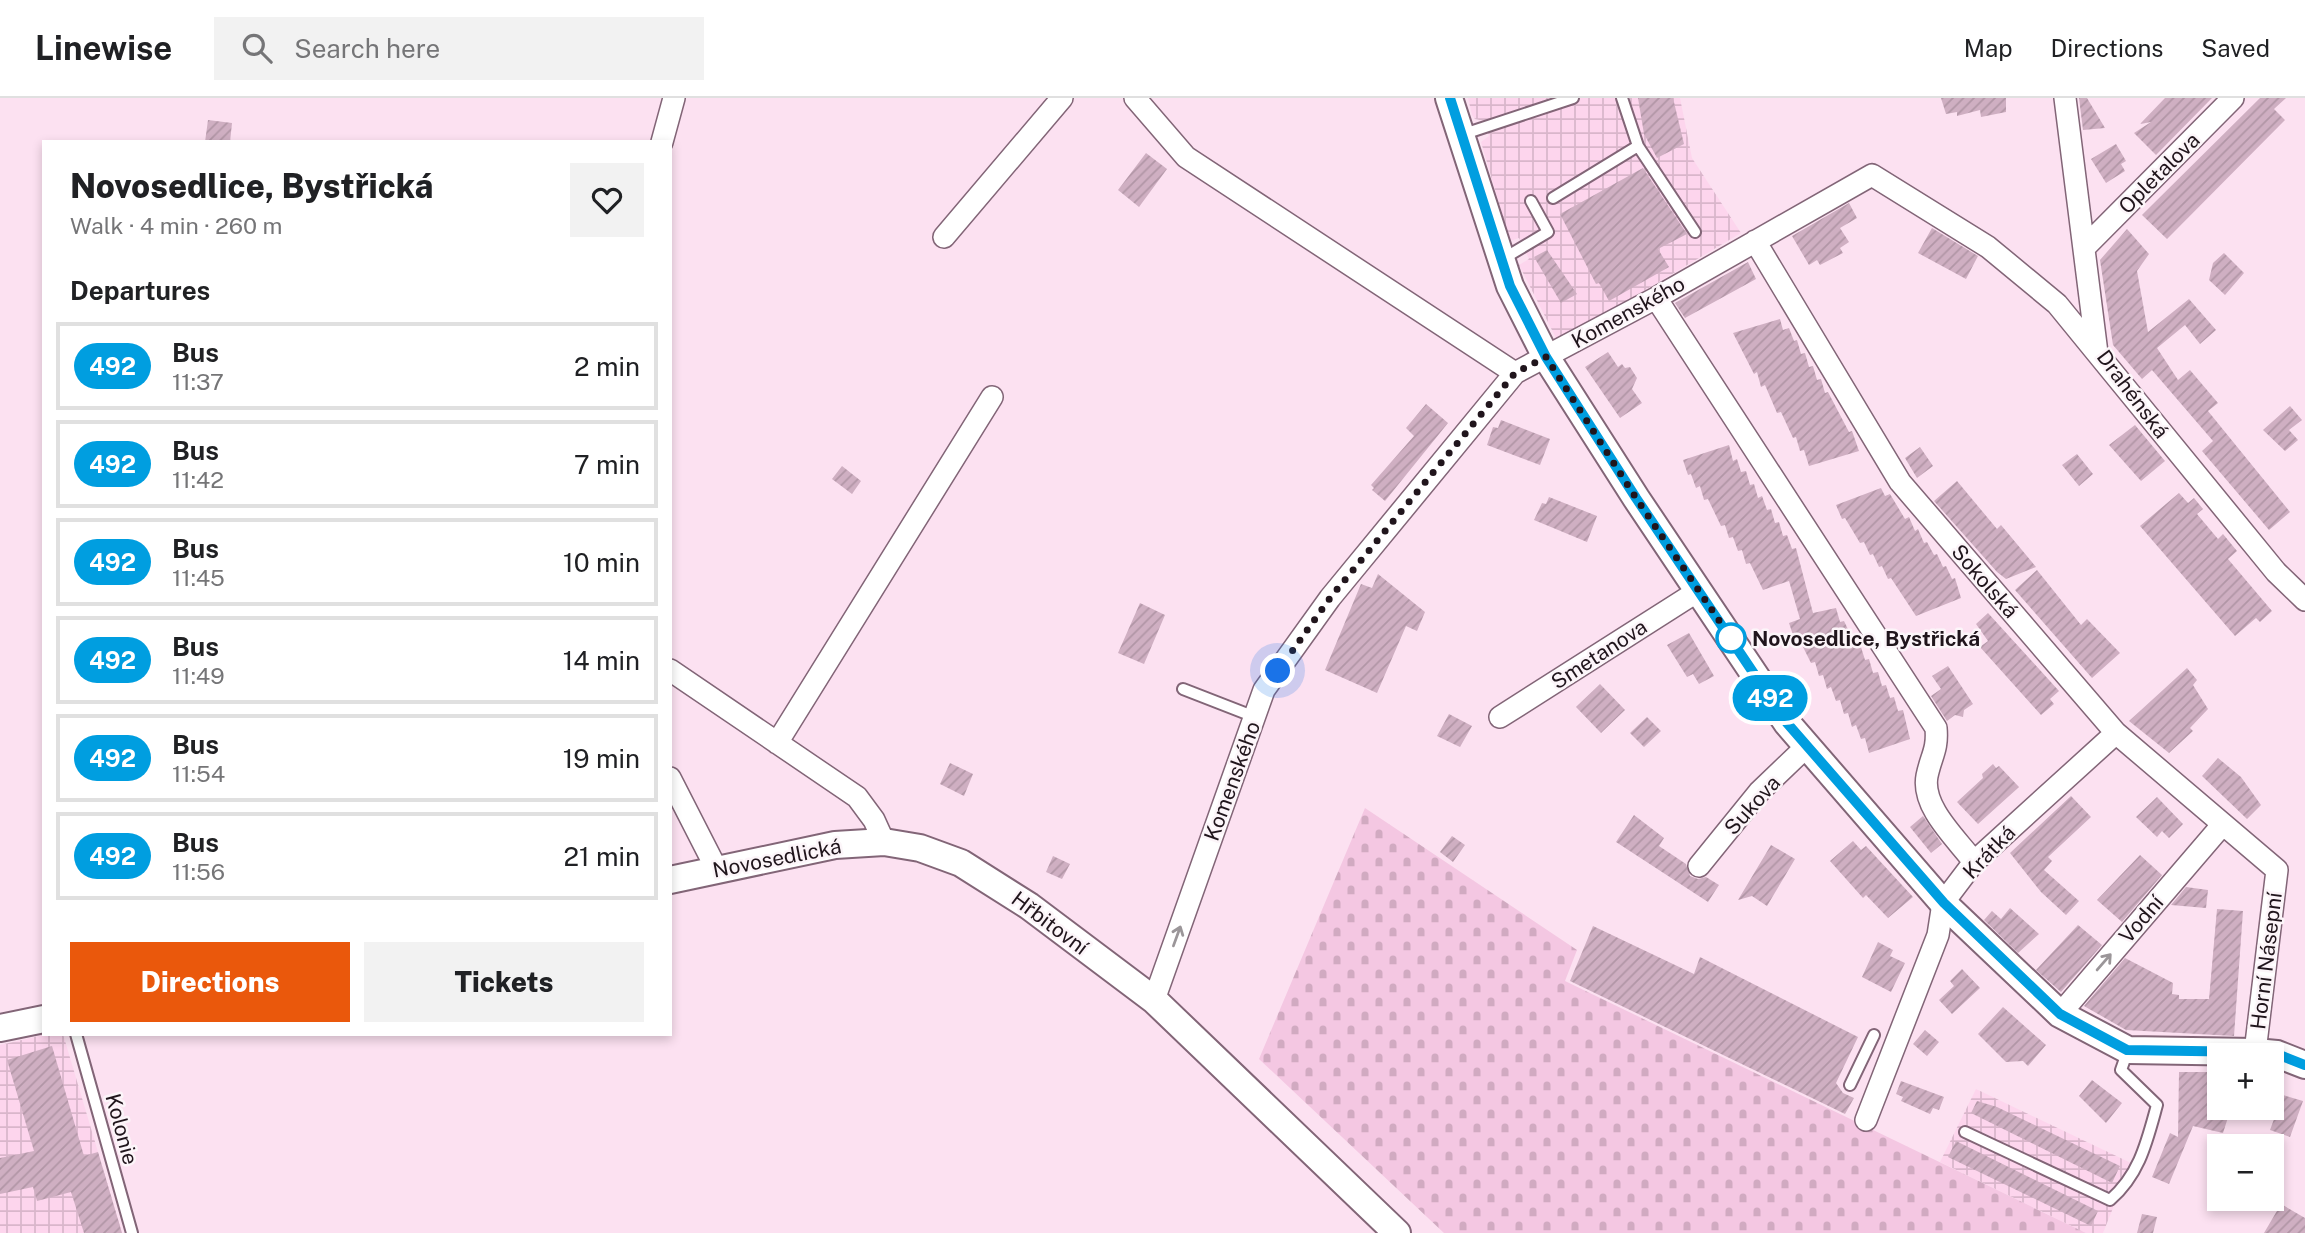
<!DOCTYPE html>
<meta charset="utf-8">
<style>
body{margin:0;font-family:"Public Sans",sans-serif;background:#f2f2f2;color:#202124;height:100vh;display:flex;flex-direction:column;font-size:26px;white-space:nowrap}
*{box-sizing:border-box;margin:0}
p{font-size:23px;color:#757577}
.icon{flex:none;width:38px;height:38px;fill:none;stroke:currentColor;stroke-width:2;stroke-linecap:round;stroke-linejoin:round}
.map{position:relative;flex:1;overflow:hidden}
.sheet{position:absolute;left:42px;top:42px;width:630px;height:896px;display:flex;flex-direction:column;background:#fff;border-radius:0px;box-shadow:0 4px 10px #0003}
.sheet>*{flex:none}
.badge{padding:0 14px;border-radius:23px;font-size:24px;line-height:46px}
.tools{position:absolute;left:2207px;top:945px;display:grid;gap:14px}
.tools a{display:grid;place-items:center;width:77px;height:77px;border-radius:0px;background:#fff;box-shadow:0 4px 10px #0003;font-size:35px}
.you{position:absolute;width:35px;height:35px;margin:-18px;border:5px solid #fff;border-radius:50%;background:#1a73e8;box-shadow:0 0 0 10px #1a73e833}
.map>.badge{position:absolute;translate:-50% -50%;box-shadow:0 0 0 4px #fff}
h2{padding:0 28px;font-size:26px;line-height:63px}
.round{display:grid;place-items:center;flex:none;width:74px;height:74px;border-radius:0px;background:#f2f2f2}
.overview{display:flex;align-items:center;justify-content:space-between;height:119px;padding:0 28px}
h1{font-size:33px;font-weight:800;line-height:52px}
.button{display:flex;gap:14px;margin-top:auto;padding:14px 28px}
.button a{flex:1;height:80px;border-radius:0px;background:#ea580c;color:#fff;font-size:28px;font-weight:800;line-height:80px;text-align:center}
.button a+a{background:#f2f2f2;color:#202124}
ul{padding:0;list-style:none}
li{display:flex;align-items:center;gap:21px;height:88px;margin:0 14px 10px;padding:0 14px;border:4px solid #e0e0e0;border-radius:0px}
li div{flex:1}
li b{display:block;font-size:26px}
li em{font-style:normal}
li .badge{min-width:77px;font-weight:700;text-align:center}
header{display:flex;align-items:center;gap:42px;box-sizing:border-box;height:98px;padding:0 35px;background:#fff;border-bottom:2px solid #e0e0e0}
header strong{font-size:33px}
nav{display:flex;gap:38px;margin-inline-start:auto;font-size:24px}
.search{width:490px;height:63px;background:#f2f2f2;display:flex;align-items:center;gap:18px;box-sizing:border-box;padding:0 24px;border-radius:0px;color:#757577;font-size:26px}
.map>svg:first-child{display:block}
.industrial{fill:url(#industrial-grid)}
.cemetery{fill:url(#cemetery-stones)}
.building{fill:url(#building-hatch)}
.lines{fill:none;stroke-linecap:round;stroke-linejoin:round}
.service-casing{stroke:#826577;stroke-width:14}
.minor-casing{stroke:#826577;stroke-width:24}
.tertiary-casing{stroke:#826577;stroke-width:30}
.service{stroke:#fff;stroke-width:10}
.minor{stroke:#fff;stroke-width:21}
.tertiary{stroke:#fff;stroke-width:26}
.oneway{stroke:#9b9699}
.line-casing{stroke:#fff;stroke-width:16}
.line{stroke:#009ee0;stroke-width:10}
.walk{stroke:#20151c;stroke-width:7;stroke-dasharray:0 12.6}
.stop-dot{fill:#fff;stroke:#009ee0;stroke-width:3.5}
.labels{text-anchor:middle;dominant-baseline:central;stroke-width:5;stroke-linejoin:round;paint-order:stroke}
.street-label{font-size:21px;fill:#20151c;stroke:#fcf5f9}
.stop-label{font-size:21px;font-weight:bold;fill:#20151c;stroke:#fcf5f9;text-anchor:start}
</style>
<header>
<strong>Linewise</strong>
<div class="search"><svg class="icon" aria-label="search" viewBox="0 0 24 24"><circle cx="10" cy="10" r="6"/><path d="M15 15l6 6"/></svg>Search here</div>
<nav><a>Map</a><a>Directions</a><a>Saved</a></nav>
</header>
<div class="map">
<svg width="2305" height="1135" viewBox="0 0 2305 1135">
<defs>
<pattern id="industrial-grid" width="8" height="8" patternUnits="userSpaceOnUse" patternTransform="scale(1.75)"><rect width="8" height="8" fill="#fdd5ed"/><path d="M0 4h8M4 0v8" fill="none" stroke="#d9b6cb"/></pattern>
<pattern id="cemetery-stones" width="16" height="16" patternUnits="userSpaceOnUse" patternTransform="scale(1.75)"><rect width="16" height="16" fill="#f4c7e2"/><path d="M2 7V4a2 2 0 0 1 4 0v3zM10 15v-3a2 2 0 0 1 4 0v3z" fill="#d1aac1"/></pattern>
<pattern id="building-hatch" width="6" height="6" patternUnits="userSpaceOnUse" patternTransform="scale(1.75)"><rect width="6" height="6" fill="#cfafc2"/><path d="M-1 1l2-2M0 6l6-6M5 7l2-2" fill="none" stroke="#b196a6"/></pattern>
</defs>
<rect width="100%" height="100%" fill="#fce1f1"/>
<path class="industrial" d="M1468,0h212l12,60 49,75 -183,109 -39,-77 10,-6 -10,-21 -9,3 -29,-99 8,-6 -5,-15 -9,-2 -3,-4z
M47,936h16l59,199h-122v-188z
M1976,991l155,74 -28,70h-17l-146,-71z"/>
<path class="cemetery" d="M1365,710l212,142 -12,31 521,252h-642l-185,-174z"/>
<path class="building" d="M1638,0h35l11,46 -27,14 -13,-24z
M1941,0h65v14l-25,5 -1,-7 -23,6v-4l-11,2z
M2079,0h8l18,30 -22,2z
M2165,0h47l-56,57 -22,-22 17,-11 -11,2z
M2260,0h26l-12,11 11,11 -118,119 -25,-24z
M208,22l24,3 -2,19h-25z
M2116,46l10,17 -5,3 4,7 -19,12 -15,-24z
M1146,55l21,16 -28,38 -21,-17z
M1643,70l44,66 -29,15 11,18 -60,34 -10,-18 -3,1 -36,-70z
M1849,105l8,15 -17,10 9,14 -9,6 3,5 -23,12 -3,-5 -8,5 -17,-29z
M1932,130l46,28 -12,23 -48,-26z
M2127,131l22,25 -12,17 11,61 41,-33 27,31 -16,14 -15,-19 -28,23 21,32 12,-10 28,33 -10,8 82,101 -21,18 -67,-79 11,-10 -61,-71 -10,9 -29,-34 -13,-85z
M1547,152l30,44 -16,9 -27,-46z
M2224,155l20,20 -19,22 -16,-15 4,-17z
M1748,164l8,17 -71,39 -10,-15z
M1780,221l3,11 6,-2 5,13 3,-1 4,14 4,-1 4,14 4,-1 4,14 4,-1 4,14 3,-1 21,40 3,-1 7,20 -50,15 -5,-16 -4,1 -4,-14 -3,1 -12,-26 -4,1 -12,-28 -4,2 -4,-15 -3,2 -21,-41z
M1608,254l10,15 4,-3 3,4 5,-1 7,11 -5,11 10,14 -22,15 -35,-51z
M1426,306l22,19 -63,78 -13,-11 2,-2 -3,-3 43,-49 -8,-8z
M2290,308l12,14 -13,10 9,10 -13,11 -22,-21z
M1501,322l49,19 -10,26 -53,-20 6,-18 5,1z
M2135,327l30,36 -24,20 -32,-36z
M1729,347l4,16 4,-2 4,13 5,-1 4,14 4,-1 4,14 4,-2 5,14 4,-1 4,14 4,-1 4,14 4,-1 5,14 4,-1 17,65 23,-5 4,14 4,-1 13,27 4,-1 4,13 4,-1 4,14 5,-1 4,14 4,-1 4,13 4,-1 4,14 5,-1 7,29 -41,14 -4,-15 -4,1 -5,-14 -4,2 -4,-14 -4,1 -4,-14 -4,1 -5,-14 -4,2 -4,-14 -4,1 -4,-14 -4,1 -13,-26 -4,1 -5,-15 11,-4 -11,-38 -26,9 -13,-27 -4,1 -4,-14 -4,1 -5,-14 -4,1 -4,-13 -4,1 -13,-27 -4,1 -4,-14 -4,2 -5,-14 -3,1 -5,-15z
M1920,349l13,19 -16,12 -12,-20z
M2077,356l16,20 -14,12 -17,-21z
M842,368l19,15 -9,13 -20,-15z
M1957,383l40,48 4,-4 35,42 -30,12 -9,-7 -63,-71z
M1881,390l4,8 5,-2 15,25 4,-2 6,14 3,-2 6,14 3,-1 7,13 3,-1 6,13 3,-1 6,13 3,-1 6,20 -45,18 -25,-38 -3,1 -6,-13 -3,1 -6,-13 -3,1 -6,-13 -4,1 -15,-25 -3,1 -6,-14z
M2179,395l9,10 6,-5 9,11 -6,5 21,25 5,-5 14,17 -9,8 44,52 -12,11 -4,-4 -21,18 -95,-110z
M1549,399l48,19 -10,26 -53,-22 8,-17 4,1z
M2037,472l44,55 6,-6 33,34 -28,25 -77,-88z
M1378,476l47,38 -8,19 -11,-5 -29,67 -52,-23 36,-86 11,4z
M1140,505l25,12 -21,49 -26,-11z
M1988,515l71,78 -9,8 4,5 -13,11 -61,-68 8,-6 -12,-17z
M1689,535l25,43 -15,8 -6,-10 -6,3 -20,-32z
M1948,568l25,38 -9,6 -1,7 -8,-2 -8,6 -16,-25 10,-7 -9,-13z
M2187,570l10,12 -4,5 15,24 -18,19 3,3 -24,22 -40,-32z
M1600,586l25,26 -24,23 -25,-26z
M1449,616l23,12 -12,21 -23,-11z
M1647,619l14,14 -17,16 -14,-14z
M2218,660l23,19 20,28 -14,14 -45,-43z
M950,665l23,11 -9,22 -24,-12z
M1993,666l3,4 3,-2 20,21 -41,37 -21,-22 26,-24 -1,-4z
M2071,698l20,21 -43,40 4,4 -8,9 35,31 -13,14 -25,-23 -31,-39z
M2157,699l26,27 -14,14 -7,-7 -5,6 -21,-20z
M1634,717l30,23 -5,8 27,18 4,12 8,3 8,-2 13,8 -11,17 -92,-60z
M1923,718l19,28 -11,9 -21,-26z
M1452,738l13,9 -12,17 -13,-10z
M1853,743l8,9 5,-4 47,51 -25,21 -22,-23 -3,3 -33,-37z
M1771,747l24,14 -28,47 -15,-10 -14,4z
M2140,757l22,20 -40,47 -25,-22z
M1053,758l17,8 -8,15 -16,-7z
M2186,789l22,3 -2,18 -35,-3z
M2010,810l29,26 -21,19 -34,-33 8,-9 9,8z
M2217,811l26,2 -9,125 -108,-6 -42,-24 41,-48 48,25 -1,11 7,1v4h30z
M2078,827l24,20 -41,47 -25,-22z
M1593,828l101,48 6,-17 158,80 -22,46 7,10 11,5 -9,16 -275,-133z
M1878,844l15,8 -3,6 15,7 -14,29 -29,-15z
M1962,871l18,19 -28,26 -13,-14 15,-14 -4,-5z
M2003,909l43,38 -18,21 -5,-5 -17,1 -28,-28z
M1925,932l14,12 -12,14 -14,-12z
M52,948l32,110 14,-4 24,81h-38l-13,-41 -34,9 -4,-14 -33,7v-36l34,-7 -27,-91z
M2179,974h40v36h12l-8,25 -30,-7 -24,58 -17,-7 18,-44 8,4z
M2092,982l30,23 -16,20 -27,-27z
M1901,983l43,16 -5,13 -6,-2 -3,6 -29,-13 2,-4 -7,-3z
M2283,997l20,6 -13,36 -20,-7z
M1977,1003l20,6 123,59 -8,17 -141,-70z
M1956,1043l142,70 -7,15 -143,-69z
M2281,1106l24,14v15h-41z
M2142,1116l15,3 -4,16h-16z"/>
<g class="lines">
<g class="service-casing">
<path id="service" d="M1622,0l16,48 57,86
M1461,37l112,-37
M1553,100l85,-52
M1501,162l47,-28 -17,-31
M1183,591l72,28
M76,936l56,199
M1850,987l24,-50
M1965,1034l145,68c30,-26 37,-59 47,-95l-36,-35 7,-20"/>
</g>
<g class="minor-casing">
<path id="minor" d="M1135,0l51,59 329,216
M2065,0l32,255 179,219 29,28
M662,44l12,-44
M944,139l118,-139
M1755,143l145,241 216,251 161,137 -22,182
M2084,150l149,-150
M1656,200l280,430c2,22 -5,28 -9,48 -6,31 30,63 47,86
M670,572l187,127 17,23 10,22
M1500,619l198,-126
M777,645l215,-346
M670,680l47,92
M1699,768l60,-74 48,-46
M1154,902l110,-310 66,-92 185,-225 141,-75 216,-123 116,72 69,57 40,49
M2060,916l163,-190
M1866,1022l72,-185 5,-32 31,-41 142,-129"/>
</g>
<g class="tertiary-casing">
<path id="tertiary" d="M1449,0l61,188 36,71 90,141 151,225 156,180 117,111 68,36 127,2 22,2 28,11
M670,782l165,-35 49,-3 36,6 41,15 68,43 125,94 243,233
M0,930l44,-9"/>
</g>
<use href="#service" class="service"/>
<use href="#minor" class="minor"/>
<use href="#tertiary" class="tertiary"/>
</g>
<defs><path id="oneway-shaft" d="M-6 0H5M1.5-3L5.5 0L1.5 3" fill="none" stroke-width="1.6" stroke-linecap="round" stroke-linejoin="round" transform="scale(1.75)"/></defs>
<g class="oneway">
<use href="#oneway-shaft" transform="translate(1177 838) rotate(-70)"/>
<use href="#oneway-shaft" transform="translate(2104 864) rotate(-49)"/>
</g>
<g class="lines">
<g class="line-casing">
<path id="line" d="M1450,0l60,188 36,71 90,141 151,225 157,180 116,111 67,36 128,2 22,2 28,11"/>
</g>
<use href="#line" class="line"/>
<path class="walk" d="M1278,573l52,-73 185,-225 31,-16 90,141 95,140"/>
</g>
<circle class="stop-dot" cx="1731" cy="540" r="14"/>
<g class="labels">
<g class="street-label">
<text transform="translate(2159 75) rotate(-45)">Opletalova</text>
<text transform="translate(1628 214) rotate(-29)">Komenského</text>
<text transform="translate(2133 296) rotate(53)">Drahénská</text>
<text transform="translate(1985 483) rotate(49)">Sokolská</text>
<text transform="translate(1599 556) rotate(-33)">Smetanova</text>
<text transform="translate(1232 683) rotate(-70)">Komenského</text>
<text transform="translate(1752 707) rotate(-48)">Sukova</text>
<text transform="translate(1989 754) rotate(-46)">Krátká</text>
<text transform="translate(777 760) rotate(-11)">Novosedlická</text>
<text transform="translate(2141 821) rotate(-49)">Vodní</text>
<text transform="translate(1050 825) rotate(37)">Hřbitovní</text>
<text transform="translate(2266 863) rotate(-83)">Horní Násepní</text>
<text transform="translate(122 1031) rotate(75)">Kolonie</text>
</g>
<g class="stop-label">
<text x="1752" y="540">Novosedlice, Bystřická</text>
</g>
</g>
</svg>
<div class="tools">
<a>+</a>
<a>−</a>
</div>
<div class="you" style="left:1278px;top:573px"></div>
<b class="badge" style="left:1770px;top:600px;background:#009ee0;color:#fff">492</b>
<section class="sheet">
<div class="overview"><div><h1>Novosedlice, Bystřická</h1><p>Walk · 4 min · 260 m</p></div><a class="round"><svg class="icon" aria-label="heart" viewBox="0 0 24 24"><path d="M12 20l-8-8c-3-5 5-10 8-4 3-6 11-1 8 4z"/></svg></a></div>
<h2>Departures</h2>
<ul>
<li><span class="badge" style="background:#009ee0;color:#fff">492</span><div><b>Bus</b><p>11:37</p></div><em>2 min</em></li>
<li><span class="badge" style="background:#009ee0;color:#fff">492</span><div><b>Bus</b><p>11:42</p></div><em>7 min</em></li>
<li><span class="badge" style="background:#009ee0;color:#fff">492</span><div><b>Bus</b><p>11:45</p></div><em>10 min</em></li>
<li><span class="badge" style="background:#009ee0;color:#fff">492</span><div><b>Bus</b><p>11:49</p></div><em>14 min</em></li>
<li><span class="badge" style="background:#009ee0;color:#fff">492</span><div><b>Bus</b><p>11:54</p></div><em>19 min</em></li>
<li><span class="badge" style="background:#009ee0;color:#fff">492</span><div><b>Bus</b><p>11:56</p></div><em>21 min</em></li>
</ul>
<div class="button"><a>Directions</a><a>Tickets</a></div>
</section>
</div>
